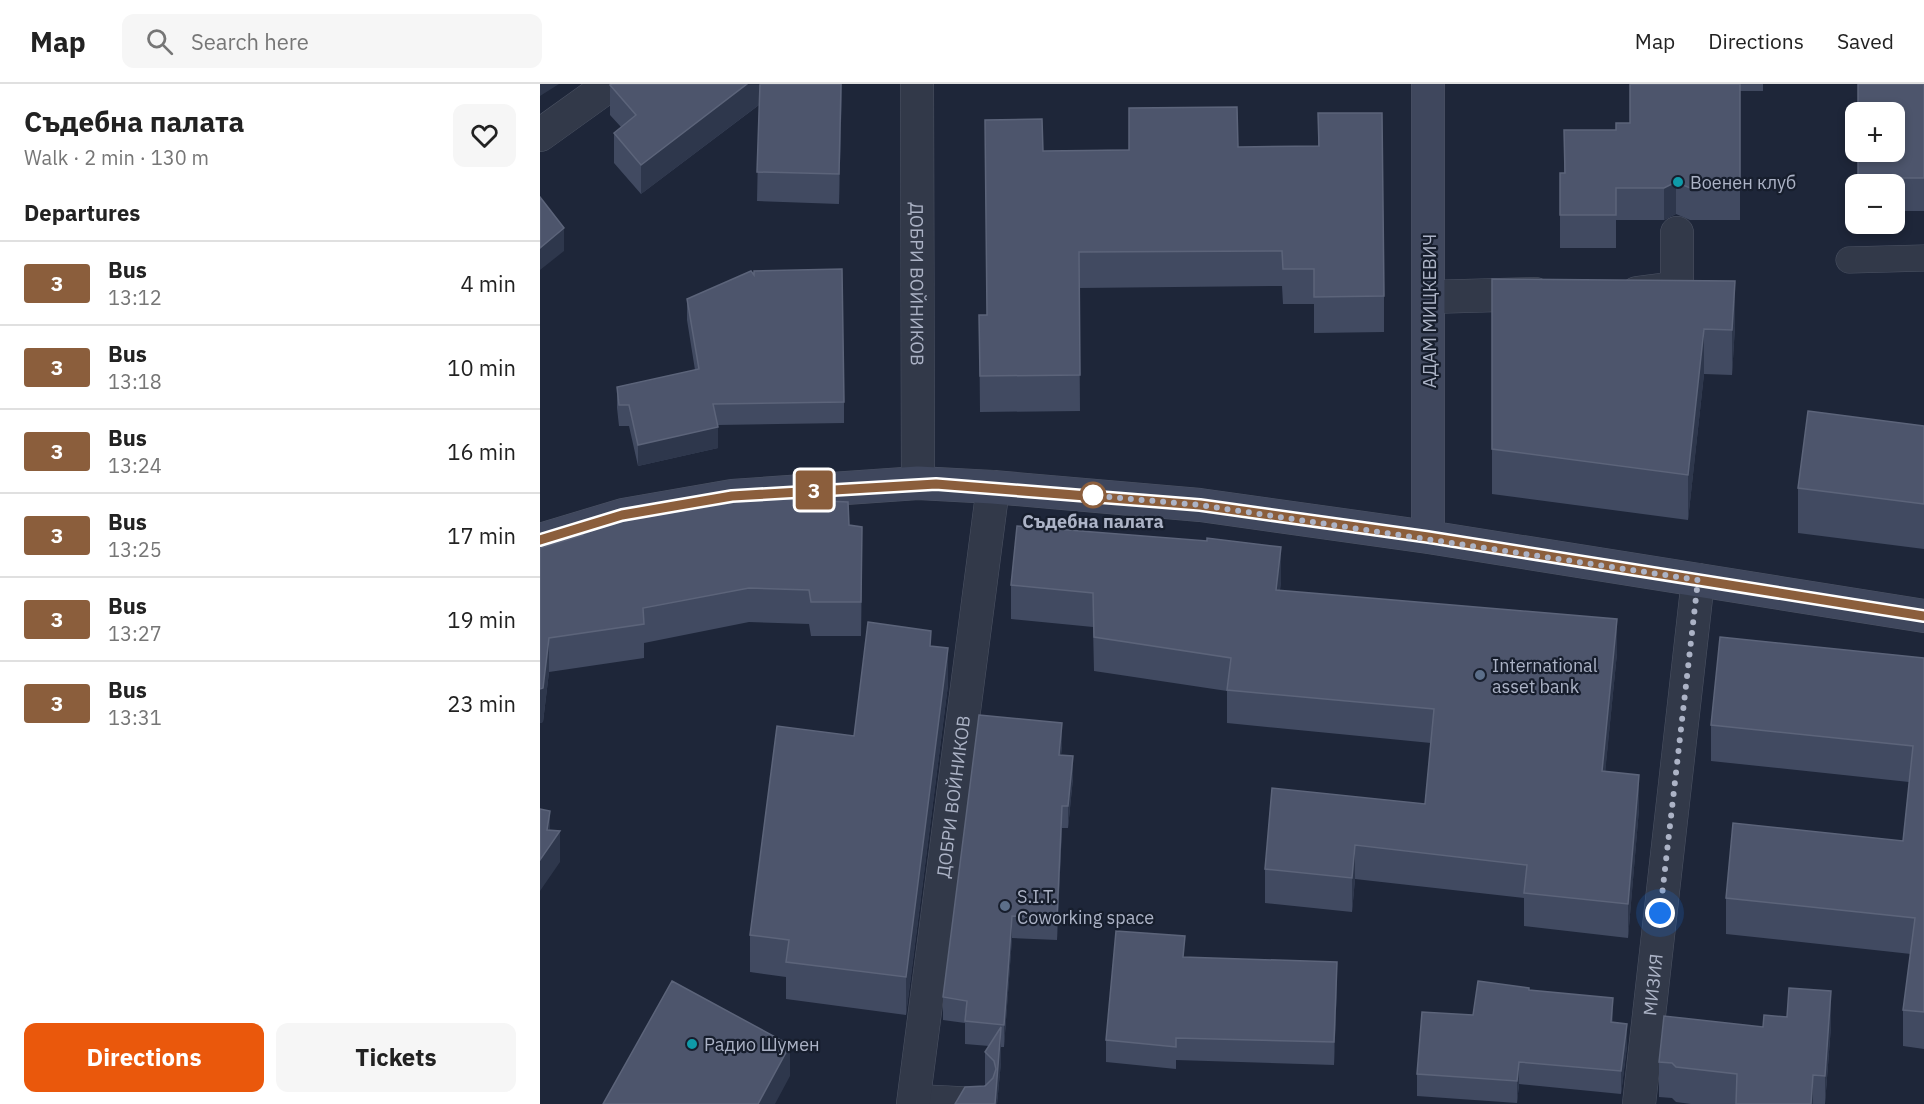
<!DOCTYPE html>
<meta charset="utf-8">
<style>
body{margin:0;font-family:"IBM Plex Sans",sans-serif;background:#f6f6f6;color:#222;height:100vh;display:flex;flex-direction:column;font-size:22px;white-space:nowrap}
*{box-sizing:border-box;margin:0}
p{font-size:20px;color:#767676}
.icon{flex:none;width:33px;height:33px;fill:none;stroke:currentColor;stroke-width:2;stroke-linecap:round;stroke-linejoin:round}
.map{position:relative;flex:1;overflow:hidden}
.drawer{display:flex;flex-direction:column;background:#fff;width:540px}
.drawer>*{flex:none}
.badge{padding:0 12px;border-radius:4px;font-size:21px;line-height:39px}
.tools{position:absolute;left:1305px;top:18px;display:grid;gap:12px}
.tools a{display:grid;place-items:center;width:60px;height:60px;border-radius:12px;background:#fff;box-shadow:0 3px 9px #0003;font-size:30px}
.you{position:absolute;width:30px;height:30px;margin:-15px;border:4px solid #fff;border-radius:50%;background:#1a73e8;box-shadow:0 0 0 9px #1a73e833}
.map>.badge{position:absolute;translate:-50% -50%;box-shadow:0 0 0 3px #fff}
h2{padding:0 24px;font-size:22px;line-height:54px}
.round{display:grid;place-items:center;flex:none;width:63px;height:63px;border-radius:12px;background:#f6f6f6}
.overview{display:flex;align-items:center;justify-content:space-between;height:102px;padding:0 24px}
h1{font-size:28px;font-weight:800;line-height:45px}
.button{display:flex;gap:12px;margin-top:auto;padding:12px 24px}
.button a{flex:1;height:69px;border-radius:12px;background:#ea580c;color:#fff;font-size:24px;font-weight:800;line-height:69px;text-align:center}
.button a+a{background:#f6f6f6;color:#222}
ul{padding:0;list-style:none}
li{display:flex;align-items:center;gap:18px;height:84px;padding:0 24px;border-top:2px solid #e0e0e0}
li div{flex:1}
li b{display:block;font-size:22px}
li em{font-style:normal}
li .badge{min-width:66px;font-weight:700;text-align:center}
header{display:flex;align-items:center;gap:36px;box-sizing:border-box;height:84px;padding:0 30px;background:#fff;border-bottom:2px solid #e0e0e0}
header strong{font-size:28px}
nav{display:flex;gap:33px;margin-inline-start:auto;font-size:21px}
.search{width:420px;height:54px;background:#f6f6f6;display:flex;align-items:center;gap:15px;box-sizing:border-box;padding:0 21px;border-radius:12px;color:#767676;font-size:22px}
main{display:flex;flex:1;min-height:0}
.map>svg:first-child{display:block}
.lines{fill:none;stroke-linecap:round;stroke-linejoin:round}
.lane-casing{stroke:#4c5364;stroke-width:27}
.street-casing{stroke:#4c5364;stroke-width:34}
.secondary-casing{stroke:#4c5364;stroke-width:34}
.lane{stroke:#323949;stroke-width:26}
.street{stroke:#323949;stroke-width:33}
.secondary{stroke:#3f475d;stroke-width:33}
.wall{fill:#414a61}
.shaded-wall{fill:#2e374c}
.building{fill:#4d556c;stroke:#5c647a;stroke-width:1.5}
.line-casing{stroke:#fff;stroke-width:14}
.line{stroke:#8b5e3c;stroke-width:9}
.walk{stroke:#acb3c6;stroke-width:6;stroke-dasharray:0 10.8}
.culture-dot{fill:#0f9aa8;stroke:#171e2d;stroke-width:2}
.stop-dot{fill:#fff;stroke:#8b5e3c;stroke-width:3}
.service-dot{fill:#5c6f8a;stroke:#171e2d;stroke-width:2}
.labels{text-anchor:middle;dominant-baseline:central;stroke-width:4.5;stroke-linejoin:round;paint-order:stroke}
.poi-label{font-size:18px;fill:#acb3c6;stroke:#171e2d;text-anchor:start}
.street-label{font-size:18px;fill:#acb3c6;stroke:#171e2d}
.stop-label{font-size:18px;font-weight:bold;fill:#acb3c6;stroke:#171e2d}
</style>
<header>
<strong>Map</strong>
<div class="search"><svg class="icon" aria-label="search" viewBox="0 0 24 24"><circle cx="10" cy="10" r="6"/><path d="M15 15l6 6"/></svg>Search here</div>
<nav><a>Map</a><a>Directions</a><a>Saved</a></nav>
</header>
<main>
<section class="drawer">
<div class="overview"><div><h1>Съдебна палата</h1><p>Walk · 2 min · 130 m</p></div><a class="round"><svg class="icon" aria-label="heart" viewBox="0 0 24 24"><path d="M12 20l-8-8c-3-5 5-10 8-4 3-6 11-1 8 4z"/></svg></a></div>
<h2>Departures</h2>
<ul>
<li><span class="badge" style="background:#8b5e3c;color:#fff">3</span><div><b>Bus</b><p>13:12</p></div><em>4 min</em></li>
<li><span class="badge" style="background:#8b5e3c;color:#fff">3</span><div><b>Bus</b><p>13:18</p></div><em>10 min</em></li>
<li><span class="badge" style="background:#8b5e3c;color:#fff">3</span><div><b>Bus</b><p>13:24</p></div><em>16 min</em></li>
<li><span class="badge" style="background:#8b5e3c;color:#fff">3</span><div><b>Bus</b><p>13:25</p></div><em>17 min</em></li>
<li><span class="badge" style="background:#8b5e3c;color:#fff">3</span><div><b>Bus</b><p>13:27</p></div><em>19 min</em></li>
<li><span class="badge" style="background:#8b5e3c;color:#fff">3</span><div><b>Bus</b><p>13:31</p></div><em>23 min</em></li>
</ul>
<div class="button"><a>Directions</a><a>Tickets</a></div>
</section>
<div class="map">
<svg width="1384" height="1020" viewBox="0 0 1384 1020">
<rect width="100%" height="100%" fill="#1e2639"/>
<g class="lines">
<g class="lane-casing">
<path id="lane" d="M1309,176l75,-2"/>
</g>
<g class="street-casing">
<g id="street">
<path id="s1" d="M377,0l1,399"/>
<path d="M0,51l71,-51"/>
<path d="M1097,209l31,-4 9,-9v-47"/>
<path d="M889,213l106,-3"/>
<path d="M375,1017l62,3"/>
<path id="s2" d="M373,1020l80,-617"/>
<path id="s3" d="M1099,1020l59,-524"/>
</g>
</g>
<g class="secondary-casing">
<path id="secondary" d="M888,453v-453
M0,456l83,-25 109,-19 186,-13 75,4 207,18 228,32 496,79"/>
</g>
<use href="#lane" class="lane"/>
<use href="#street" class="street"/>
<use href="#secondary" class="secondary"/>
</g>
<path class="wall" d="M302,0l-3,120 -82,-3 2,-96 -118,89 -27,-31v-30l7,-6 -11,-12v-30z
M1090,0h133v7h-23v129h-50l-14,-6 -12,6h-48v28h-56v-75h4v-43h52l14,-7z
M1384,0v127h-30v-27h-36v-32z
M778,29l66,183v36l-70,1v-29h-31l-1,-18 -203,2 1,123 -100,1 -1,-97h8l56,-164 275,-5z
M952,195l243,47 -3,49 -28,-1 -16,146 -196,-26z
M147,215l157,103v21l-127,2 1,23 -80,18 -9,-40h-10l-2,-18v-21l78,-17 -8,-50z
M1384,342v123l-126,-16v-45z
M309,441l13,36 -1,75h-50l-2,-12 -60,-2 -105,21v15l-95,14 -6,50 -3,1v-175z
M741,497l-1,9 337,63 -12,119 34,37 -11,129 -104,-12v-28l-169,-19 -3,33 -87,-9v-34l160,-65 6,-61 -204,-20v-32l-133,-20 -1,-44 -82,-8v-34z
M391,562l17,39 -42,330 -120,-16v-22l-36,-5v-37l104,-199z
M1384,574v391l-21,-3v-36l8,-56 -185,-20v-36l177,-57 6,-59 -198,-21v-36z
M522,661l-1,10 12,23 -5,50h-6l-5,112 -45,-2 -8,109h-3v15l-4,42h-42l30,-19v-33l4,-6 -24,-2v-21l-22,-3v-23z
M645,873l152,27 -3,81 -158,-5v9l-70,-7v-22z
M989,906l84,33 14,23 -6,48 -102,-10 -2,19 -100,-7v-22l56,-59z
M1291,942l-6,78h-134l-15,-2 -4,-4 -13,-1v-35l104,-35z"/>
<path class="shaded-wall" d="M0,0h19l-19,12z
M207,0h13v20l-119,90v-29z
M301,0h1l-3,120v-30z
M1136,98v32l-12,6v-32z
M24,144v23l-24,19v-22z
M1195,197v45l-3,49v-45z
M1164,245v45l-16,146v-45z
M178,343v21l-80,18v-21z
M322,443v34l-1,75v-34z
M741,463v34l-5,43v-34z
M1077,535v34l-15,152v-34z
M9,554v34l-6,50 -3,1v-34z
M408,564v37l-42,330v-38z
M522,639v22l-3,32v-22z
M533,672v22l-5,50v-22z
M1099,691v34l-11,129v-34z
M522,722v22l-5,112v-22z
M10,727v30l10,-10v31l-20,29v-31l7,-30z
M815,761v34l-3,33v-34z
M472,832v22l-8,109v-22z
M797,878v22l-3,81v-23z
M1291,907v35l-6,78v-28z
M1073,914v22l-2,25v-23z
M1087,940v22l-6,48v-23z
M461,943v35l-4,42h-2z
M250,961v31l-15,28h-17z
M979,978v22l-2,19v-22z
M1273,991v29h-2z"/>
<path class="building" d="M72,0h135l-106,81 -27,-32 22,-18 -26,-30z
M220,0h81l-2,90 -82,-2z
M1090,0h110v104h-50l-14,-6 -12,6h-48v27h-56v-42h5l-1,-43h52v-7h14z
M1318,0h66v94h-66v-26h36v-40h-36z
M697,23l1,40 81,-1 -1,-33h64l2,183 -70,1v-28h-31l-1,-18 -203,1 1,123 -100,1 -1,-61h8l-2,-195 57,-1 1,32 86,-1v-42z
M0,113l24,31 -24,20z
M302,185l2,133 -131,2 5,23 -80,18 -9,-40h-10l-2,-18 82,-18 -12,-70 64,-28 3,4v-4z
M952,195l243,2 -3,49 -28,-1 -16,146 -196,-26z
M1268,327l116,15v78l-126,-16z
M219,414l89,4 1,23 13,2 -1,75h-50l-2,-12 -60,-2 -106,20 1,16 -95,14 -6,50 -3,1v-141l43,-13v-4l88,-22z
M477,442l190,15v-3l74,9 -5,43 341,29 -15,152 37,4 -11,129 -104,-11 3,-28 -172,-20 -3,33 -87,-9 7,-81 153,16 9,-95 -207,-19 4,-32 -137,-21 -1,-44 -82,-8z
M328,538l63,9 -1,15 18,2 -42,329 -120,-15 3,-22 -39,-5 27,-209 77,10z
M1180,553l204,21v354l-21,-2 12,-92 -189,-20 7,-75 170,18 10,-95 -202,-21z
M439,631l83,8 -3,32 14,1 -5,50h-6l-5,112 -45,-2 -8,109 -39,-4 2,-20 -24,-4z
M0,725l10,2 -3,19 13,1 -20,29z
M576,847l69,5 -2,21 154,5 -3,80 -158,-4v9l-70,-7z
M132,897l118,64 -32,59h-155z
M938,897l51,7v2l84,8 -2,24 16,2 -6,47 -102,-9 -2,19 -100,-7 5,-62 51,3z
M1249,904l42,3 -6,85 -12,-1 -2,29h-75l1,-30 -61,-7 -4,-4 -13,-1 5,-46 99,11 1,-12 23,2z
M461,943l-6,77h-40l10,-17 20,-1 8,-8 3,-9 -2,-8 -9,-9z"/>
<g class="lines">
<g class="line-casing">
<path id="line" d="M0,456l82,-25 110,-19 204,-12 264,21 228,32 496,79"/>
</g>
<use href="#line" class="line"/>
<path class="walk" d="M553,411h-8l115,10 498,75 -38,333"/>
</g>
<g class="culture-dot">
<circle cx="1138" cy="98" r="6"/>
<circle cx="152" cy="960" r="6"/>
</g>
<circle class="stop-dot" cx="553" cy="411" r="12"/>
<g class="service-dot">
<circle cx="940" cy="591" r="6"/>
<circle cx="465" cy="822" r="6"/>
</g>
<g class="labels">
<g class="poi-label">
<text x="1150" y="98">Военен клуб</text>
<text x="952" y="581">International<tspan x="952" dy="21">asset bank</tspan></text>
<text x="477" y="812">S.I.T.<tspan x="477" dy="21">Coworking space</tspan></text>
<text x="164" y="960">Радио Шумен</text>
</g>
<g class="street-label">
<text stroke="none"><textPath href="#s1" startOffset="200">ДОБРИ ВОЙНИКОВ</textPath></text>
<text transform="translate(889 227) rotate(-90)">АДАМ МИЦКЕВИЧ</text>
<text stroke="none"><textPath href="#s2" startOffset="310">ДОБРИ ВОЙНИКОВ</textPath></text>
<text stroke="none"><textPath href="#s3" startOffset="120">МИЗИЯ</textPath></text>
</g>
<g class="stop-label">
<text x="553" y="437">Съдебна палата</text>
</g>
</g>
</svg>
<div class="tools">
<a>+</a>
<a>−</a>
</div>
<div class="you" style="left:1120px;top:829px"></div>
<b class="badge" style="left:274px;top:406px;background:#8b5e3c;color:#fff">3</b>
</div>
</main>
